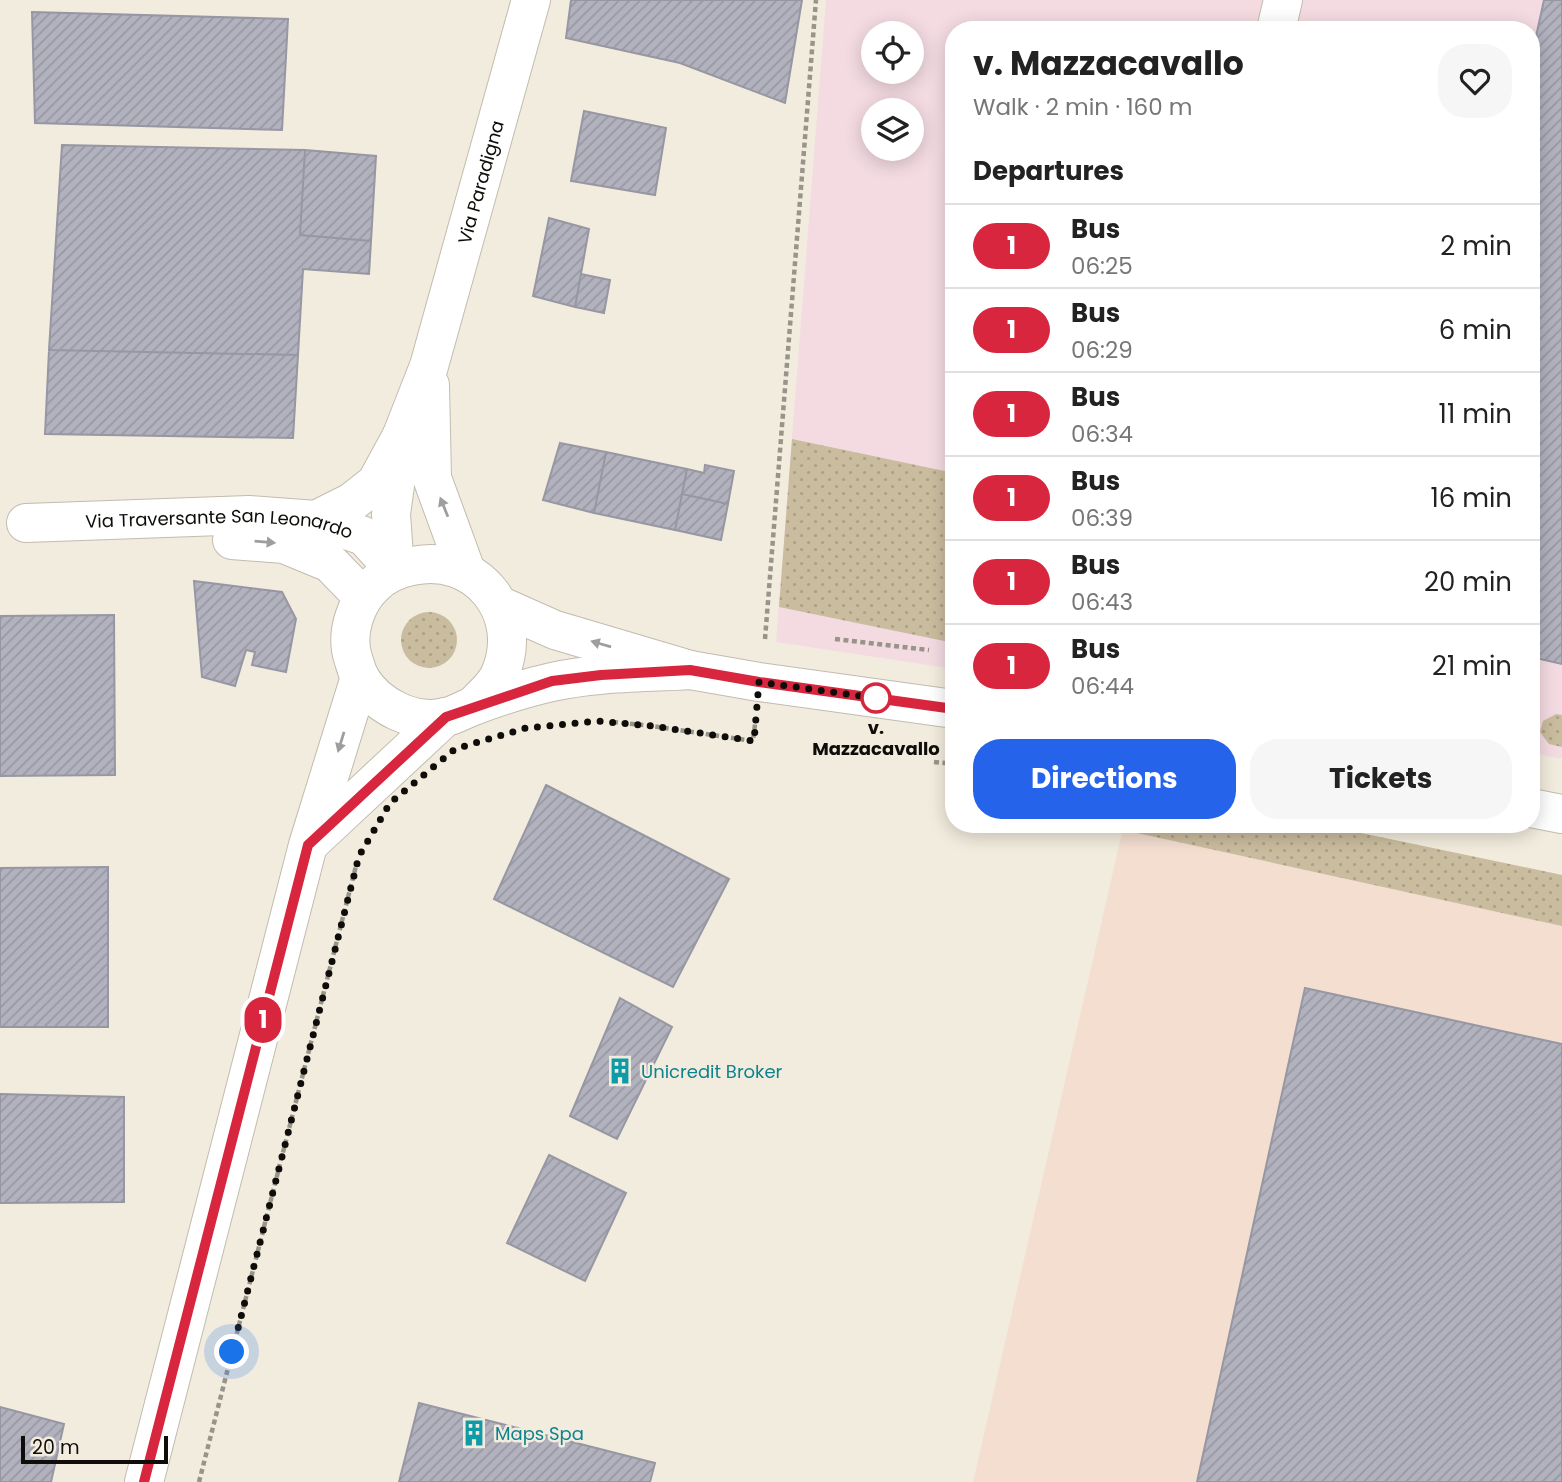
<!DOCTYPE html>
<meta charset="utf-8">
<style>
body{margin:0;font-family:Poppins,sans-serif;background:#f6f6f6;color:#222;height:100vh;display:flex;flex-direction:column;font-size:26px;white-space:nowrap}
*{box-sizing:border-box;margin:0}
p{font-size:23px;color:#767676}
.icon{flex:none;width:38px;height:38px;fill:none;stroke:currentColor;stroke-width:2;stroke-linecap:round;stroke-linejoin:round}
.map{position:relative;flex:1;overflow:hidden}
.drawer{position:absolute;left:945px;top:21px;width:595px;height:812px;display:flex;flex-direction:column;background:#fff;border-radius:28px;box-shadow:0 4px 18px #0003}
.drawer>*{flex:none}
.badge{padding:0 14px;border-radius:23px;font-size:24px;line-height:46px}
.tools{position:absolute;left:861px;top:21px;display:grid;gap:14px}
.tools a{display:grid;place-items:center;width:63px;height:63px;border-radius:50%;background:#fff;box-shadow:0 4px 18px #0003;font-size:35px}
.scale{position:absolute;left:21px;bottom:18px;width:147px;box-sizing:border-box;padding-left:7px;border:4px solid #0f0d09;border-top:0;font-size:19px;line-height:24px;white-space:nowrap;color:#0f0d09;-webkit-text-stroke:5px #f2ecde;paint-order:stroke}
.you{position:absolute;width:35px;height:35px;margin:-18px;border:5px solid #fff;border-radius:50%;background:#1a73e8;box-shadow:0 0 0 10px #1a73e833}
.map>.badge{position:absolute;translate:-50% -50%;box-shadow:0 0 0 4px #fff}
h2{padding:0 28px;font-size:26px;line-height:63px}
.round{display:grid;place-items:center;flex:none;width:74px;height:74px;border-radius:28px;background:#f6f6f6}
.headline{display:flex;align-items:center;justify-content:space-between;height:119px;padding:0 28px}
h1{font-size:33px;font-weight:700;line-height:52px}
.primary-button{display:flex;gap:14px;margin-top:auto;padding:14px 28px}
.primary-button a{flex:1;height:80px;border-radius:28px;background:#2563eb;color:#fff;font-size:28px;font-weight:700;line-height:80px;text-align:center}
.primary-button a+a{background:#f6f6f6;color:#222}
ul{padding:0;list-style:none}
li{display:flex;align-items:center;gap:21px;height:84px;padding:0 28px;border-top:2px solid #e0e0e0}
li div{flex:1}
li b{display:block;font-size:26px}
li em{font-style:normal}
li .badge{min-width:77px;font-weight:700;text-align:center}
.map>svg:first-child{display:block}
.commercial{fill:#f4dbe2;fill-rule:evenodd}
.industrial{fill:#f3ded0}
.grass{fill:url(#grass-dots)}
.building{fill:url(#building-hatch);stroke:#9797a3;stroke-width:2}
.lines{fill:none;stroke-linecap:round;stroke-linejoin:round}
.minor-casing{stroke:#c2bcaf;stroke-width:40}
.tertiary-casing{stroke:#c2bcaf;stroke-width:40}
.path{stroke:#99948a;stroke-width:4.5;stroke-dasharray:5 3.5;stroke-linecap:butt}
.minor{stroke:#fff;stroke-width:38}
.tertiary{stroke:#fff;stroke-width:38}
.oneway{fill:#9f9e9d}
.line-casing{stroke:#fff;stroke-width:16}
.line{stroke:#d7263d;stroke-width:10}
.walk{stroke:#0f0d09;stroke-width:7;stroke-dasharray:0 12.6}
.stop-dot{fill:#fff;stroke:#d7263d;stroke-width:3.5}
.labels{text-anchor:middle;dominant-baseline:central;stroke-width:5;stroke-linejoin:round;paint-order:stroke}
.street-label{font-size:18px;fill:#0f0d09;stroke:#f2ecde}
.stop-label{font-size:18px;font-weight:bold;fill:#0f0d09;stroke:#f2ecde}
.culture-label{font-size:18px;fill:#0d838f;stroke:#f2ecde;text-anchor:start}
</style>
<div class="map">
<svg width="1562" height="1482" viewBox="0 0 1562 1482">
<defs>
<pattern id="grass-dots" width="8" height="8" patternUnits="userSpaceOnUse" patternTransform="scale(1.75)"><rect width="8" height="8" fill="#cabc9e"/><path d="M2 2h.1M6 6h.1" fill="none" stroke="#aca087" stroke-width="1.8" stroke-linecap="round"/></pattern>
<pattern id="building-hatch" width="6" height="6" patternUnits="userSpaceOnUse" patternTransform="scale(1.75)"><rect width="6" height="6" fill="#b2b2bf"/><path d="M-1 1l2-2M0 6l6-6M5 7l2-2" fill="none" stroke="#9898a3"/></pattern>
</defs>
<rect width="100%" height="100%" fill="#f2ecde"/>
<path class="commercial" d="M826,0h736v759l-31,-6v-723h-577v639l-178,-27zM873,33h39v39h-39zM873,110h39v39h-39z"/>
<path class="industrial" d="M1124,824h194l244,51v607h-589z"/>
<path class="grass" d="M792,439l162,34v170l-175,-36z
M401 640a28 28 0 1 1 56 0a28 28 0 1 1-56 0Z
M1556,714l6,1v32l-13,-3 -9,-12 3,-11z
M1124,824h194l244,51v51l-439,-96z"/>
<path class="building" d="M571,0h231l-17,103 -105,-40 -114,-25z
M1544,0h18v664l-31,-7v-598z
M32,12l256,7 -6,111 -247,-7z
M584,111l82,17 -11,67 -84,-14z
M62,145l243,5 -5,85 71,6 -2,33 -66,-5 -5,86 -249,-5z
M305,150l71,6 -5,85 -71,-6z
M549,218l40,11 -14,78 -42,-11z
M581,274l29,6 -6,33 -29,-6z
M49,350l249,5 -5,83 -248,-4z
M560,443l46,9 -12,61 -51,-13z
M606,452l81,17 -12,61 -81,-17z
M705,465l29,6 -6,33 -46,-10 5,-25 17,4z
M682,494l46,10 -7,36 -46,-10z
M194,581l88,11 14,27 -10,53 -34,-7 3,-13 -9,-2 -11,36 -33,-9z
M114,615l1,160 -115,1v-160z
M546,785l183,94 -56,108 -179,-88z
M108,867v160h-108v-159z
M1305,988l257,56v438h-365z
M620,998l52,29 -55,112 -47,-23z
M0,1094l124,3v105l-124,1z
M549,1155l77,38 -41,88 -78,-38z
M419,1403l236,60 -5,19h-251z
M0,1407l64,17 -13,58h-51z"/>
<g class="lines">
<g class="minor-casing">
<g id="minor">
<path d="M1276,30l7,-30"/>
<path d="M316,520l36,-18 24,-19 25,-46"/>
<path id="s1" d="M26,523l223,-8 67,5 48,16 31,34"/>
<path d="M232,540l52,4 46,19 33,34"/>
<path d="M310,843l135,-126"/>
<path d="M144,1482l164,-637 52,-168"/>
</g>
</g>
<g class="tertiary-casing">
<g id="tertiary">
<path d="M430,385l2,93 34,93"/>
<path id="s2" d="M395,570l-4,-56 11,-79 27,-69 102,-366"/>
<path d="M501,606l54,24 135,40 69,12 195,27"/>
<path d="M473,706c9,-9 22,-20 27,-32 26,-61 -24,-122 -88,-108 -15,3 -27,8 -38,19 -18,17 -29,48 -21,73 2,6 4,14 7,20 17,28 53,47 86,39 9,-2 17,-7 25,-10 26,-10 54,-19 81,-25 44,-10 92,-9 138,-12"/>
<path d="M1531,808l31,6"/>
</g>
</g>
<path class="path" d="M765,639l51,-639
M835,639l94,11
M613,722l39,4 101,15 2,-17
M934,762l20,2
M199,1482l158,-620"/>
<use href="#minor" class="minor"/>
<use href="#tertiary" class="tertiary"/>
</g>
<defs><path id="oneway-solid" d="M-6-.8H1V-3.2L6.5 0L1 3.2V.8H-6Z" transform="scale(1.75)"/></defs>
<g class="oneway">
<use href="#oneway-solid" transform="translate(444 507) rotate(-112)"/>
<use href="#oneway-solid" transform="translate(265 542) rotate(5)"/>
<use href="#oneway-solid" transform="translate(601 644) rotate(-164)"/>
<use href="#oneway-solid" transform="translate(341 742) rotate(107)"/>
</g>
<g class="lines">
<g class="line-casing">
<path id="line" d="M144,1482l164,-637 138,-128 106,-36 49,-6 89,-5 69,12 195,27"/>
</g>
<use href="#line" class="line"/>
<path class="walk" d="M232,1352l127,-496 31,-53 65,-54 71,-21 71,-7 55,5 102,15 5,-59 117,16"/>
</g>
<defs>
<g id="building-bare" transform="scale(2.1)"><path d="M-4-6H4V6H1V3H-1V6H-4ZM-2.5-4.3h1.7v1.8h-1.7ZM.8-4.3h1.7v1.8H.8ZM-2.5-1h1.7V.8h-1.7ZM.8-1h1.7V.8H.8Z" fill="#0f9aa8" stroke="#f2ecde" stroke-width="2.5" paint-order="stroke"/></g>
</defs>
<g fill-rule="evenodd">
<use href="#building-bare" x="620" y="1071"/>
<use href="#building-bare" x="474" y="1433"/>
</g>
<circle class="stop-dot" cx="876" cy="698" r="14"/>
<g class="labels">
<g class="street-label">
<text stroke="none"><textPath href="#s2" startOffset="401">Via Paradigna</textPath></text>
<text stroke="none"><textPath href="#s1" startOffset="194">Via Traversante San Leonardo</textPath></text>
</g>
<g class="stop-label">
<text x="876" y="727">v.<tspan x="876" dy="21">Mazzacavallo</tspan></text>
</g>
<g class="culture-label">
<text x="641" y="1071">Unicredit Broker</text>
<text x="495" y="1433">Maps Spa</text>
</g>
</g>
</svg>
<div class="tools">
<a><svg class="icon" aria-label="locate" viewBox="0 0 24 24"><circle cx="12" cy="12" r="6"/><path d="M12 2v4M12 18v4M2 12h4M18 12h4"/></svg></a>
<a><svg class="icon" aria-label="layers" viewBox="0 0 24 24"><path d="M12 4l9 5-9 5-9-5zM3 14l9 5 9-5"/></svg></a>
</div>
<div class="scale">20 m</div>
<div class="you" style="left:232px;top:1352px"></div>
<b class="badge" style="left:263px;top:1020px;background:#d7263d;color:#fff">1</b>
<section class="drawer">
<div class="headline"><div><h1>v. Mazzacavallo</h1><p>Walk · 2 min · 160 m</p></div><a class="round"><svg class="icon" aria-label="heart" viewBox="0 0 24 24"><path d="M12 20l-8-8c-3-5 5-10 8-4 3-6 11-1 8 4z"/></svg></a></div>
<h2>Departures</h2>
<ul>
<li><span class="badge" style="background:#d7263d;color:#fff">1</span><div><b>Bus</b><p>06:25</p></div><em>2 min</em></li>
<li><span class="badge" style="background:#d7263d;color:#fff">1</span><div><b>Bus</b><p>06:29</p></div><em>6 min</em></li>
<li><span class="badge" style="background:#d7263d;color:#fff">1</span><div><b>Bus</b><p>06:34</p></div><em>11 min</em></li>
<li><span class="badge" style="background:#d7263d;color:#fff">1</span><div><b>Bus</b><p>06:39</p></div><em>16 min</em></li>
<li><span class="badge" style="background:#d7263d;color:#fff">1</span><div><b>Bus</b><p>06:43</p></div><em>20 min</em></li>
<li><span class="badge" style="background:#d7263d;color:#fff">1</span><div><b>Bus</b><p>06:44</p></div><em>21 min</em></li>
</ul>
<div class="primary-button"><a>Directions</a><a>Tickets</a></div>
</section>
</div>
